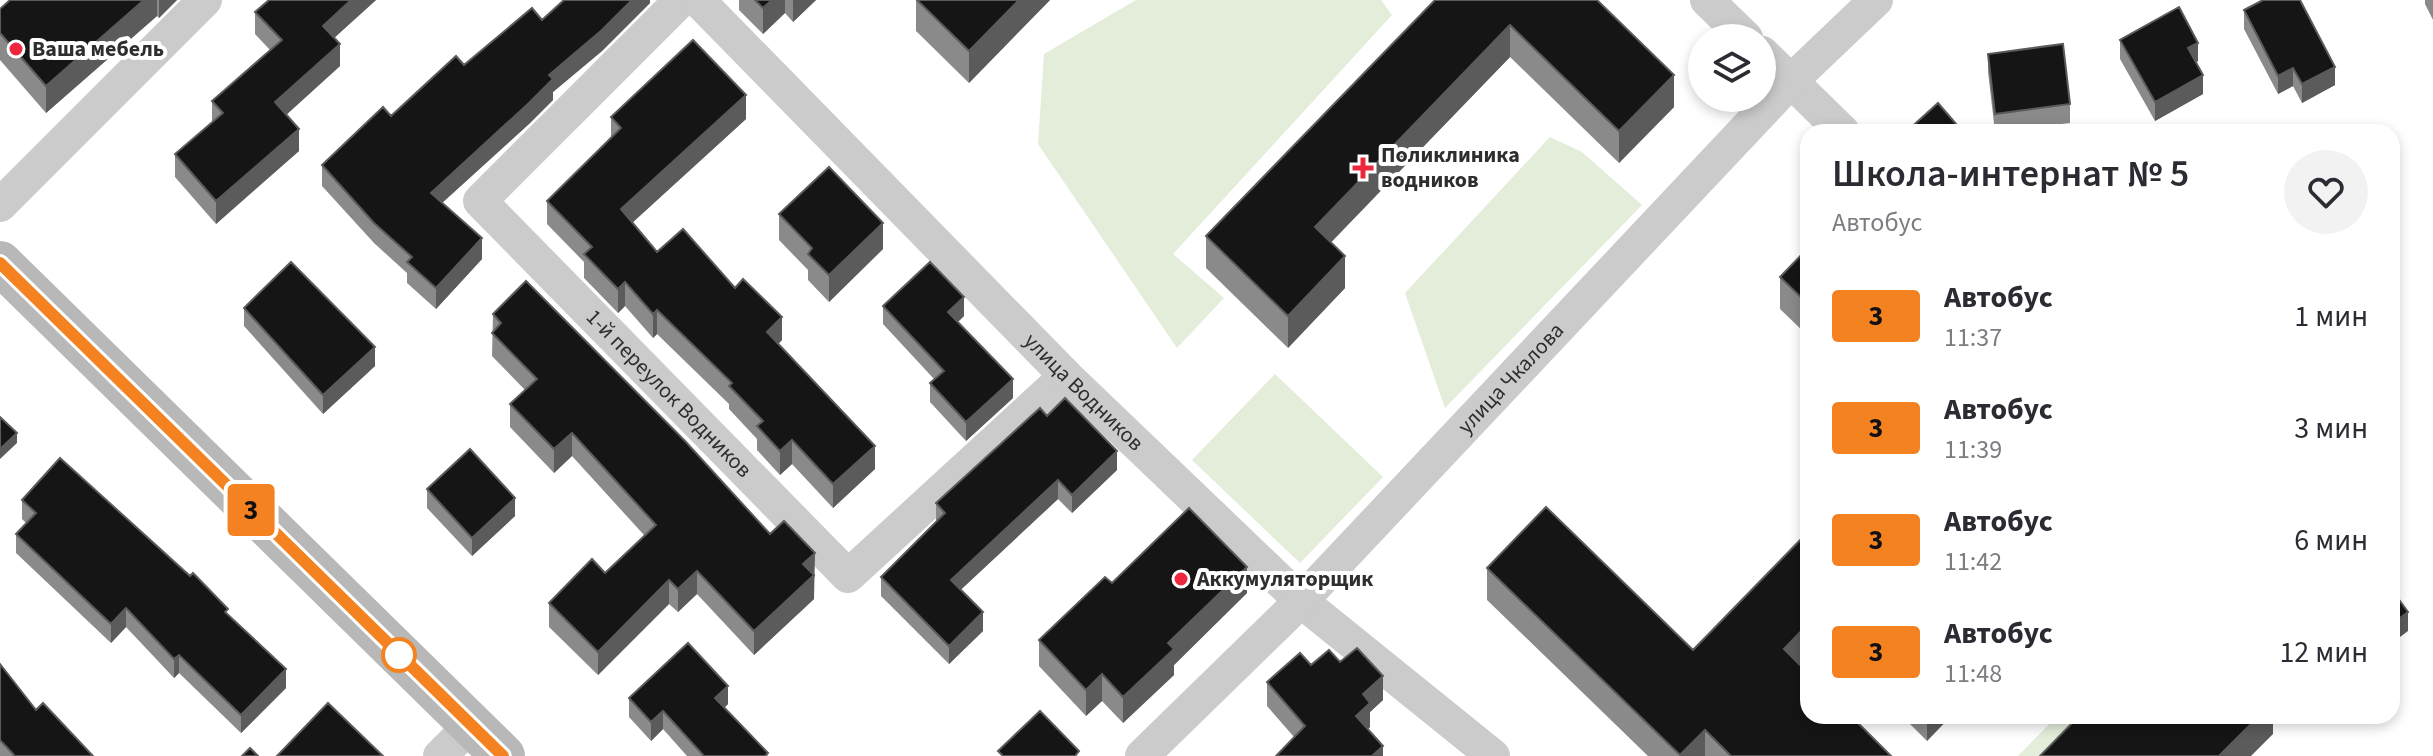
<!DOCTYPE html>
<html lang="ru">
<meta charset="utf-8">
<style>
body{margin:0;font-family:"Source Sans 3",sans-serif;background:#f2f2f3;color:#2b2b33;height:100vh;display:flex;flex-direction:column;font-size:30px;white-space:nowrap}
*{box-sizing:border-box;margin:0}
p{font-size:26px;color:#7c7c81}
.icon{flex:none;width:44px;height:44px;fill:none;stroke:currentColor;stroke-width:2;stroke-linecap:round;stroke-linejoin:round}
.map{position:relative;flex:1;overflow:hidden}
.drawer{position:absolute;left:1800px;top:124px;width:600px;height:600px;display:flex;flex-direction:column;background:#fff;border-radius:24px;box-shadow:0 4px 12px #0003}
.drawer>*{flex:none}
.badge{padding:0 16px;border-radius:6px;font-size:28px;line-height:52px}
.controls{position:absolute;left:1688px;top:24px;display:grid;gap:16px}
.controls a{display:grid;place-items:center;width:88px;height:88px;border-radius:50%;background:#fff;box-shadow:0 4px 12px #0003;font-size:40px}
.map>.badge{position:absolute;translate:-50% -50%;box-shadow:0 0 0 4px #fff}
.round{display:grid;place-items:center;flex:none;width:84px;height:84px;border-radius:42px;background:#f2f2f3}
.head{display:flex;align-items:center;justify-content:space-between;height:136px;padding:0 32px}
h1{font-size:38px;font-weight:600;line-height:60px}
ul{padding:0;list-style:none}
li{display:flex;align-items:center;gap:24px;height:112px;padding:0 32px}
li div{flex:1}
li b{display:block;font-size:30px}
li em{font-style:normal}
li .badge{min-width:88px;font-weight:700;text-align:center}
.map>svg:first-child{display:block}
.green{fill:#e4ecda}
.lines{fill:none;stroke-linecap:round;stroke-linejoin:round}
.street{stroke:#cbcbcb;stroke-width:34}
.secondary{stroke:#b8b8b8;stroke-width:44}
.wall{fill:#8a8a8a}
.shaded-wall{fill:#5b5b5b}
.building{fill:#151515;stroke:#5b5b5b;stroke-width:2}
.line-casing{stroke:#fff;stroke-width:18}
.line{stroke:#f58220;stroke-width:12}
.poi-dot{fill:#ee273e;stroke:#fff;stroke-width:3}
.stop-dot{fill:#fff;stroke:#f58220;stroke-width:4}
.labels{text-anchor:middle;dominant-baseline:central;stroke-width:8;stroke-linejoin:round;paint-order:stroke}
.poi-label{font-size:22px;font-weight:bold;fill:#2e2e2e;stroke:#fff;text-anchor:start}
.street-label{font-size:22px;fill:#2e2e2e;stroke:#fff}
</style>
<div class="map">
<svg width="2433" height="756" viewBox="0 0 2433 756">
<rect width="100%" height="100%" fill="#fff"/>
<path class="green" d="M1136,0h245l11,15 -219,239 51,44 -47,50 -139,-204 6,-90z
M1550,137l32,15 60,53 -197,203 -40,-115z
M1275,374l108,103 -83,86 -108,-103z
M2057,716h72l-39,40h-72z"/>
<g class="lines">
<g class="street">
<path id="s1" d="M681,0l-201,201 368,375 218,-200"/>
<path id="s2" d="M698,0l368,376 235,225 192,155"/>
<path d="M1707,0l39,38"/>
<path d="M1762,53l81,79"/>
<path d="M0,205l205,-205"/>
<path d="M440,756l31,-31"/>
<path id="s3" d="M1142,756l159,-155 490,-520 85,-81"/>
</g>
<path class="secondary" d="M0,263l503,493"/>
</g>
<path class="wall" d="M10,0h167l-18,18 -2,-2 -111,97 -46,-53v-51z
M269,0h107l-42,38 6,28 -54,49 13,36 -83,73 -41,-47v-23l37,-32v-21l58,-51 -15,-16v-22z
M650,0v3l-48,48 -49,41v8l-24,24 -87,79 40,56 -46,50 -29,-26v-10l-33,-30 -52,-57v-21l142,-100 78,-45z
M739,0h77l-23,22 -8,-9 -22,21 -24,-24z
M916,0h134l-81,83 -53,-52z
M1435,0h162l77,107 -55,56 -109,-106 -179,185 14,46 -57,60 -82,-80v-32z
M2425,0h8v20l-8,-16z
M2244,10l91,75 -33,18 -9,-17 -15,8 -34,-65z
M2120,40l78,21 -2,2 7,31 -48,27 -35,-62z
M1988,54l82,50v19l-75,9 -7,-60z
M611,117l135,2 -114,104 25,29 125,88 -4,4 97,125 -42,39 -41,-44 -12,11 -23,-25v-11l-28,-30v-5l-72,-70 -4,4 -28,-32 -7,7 -34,-35v-16l-37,-38v-23l64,-63z
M779,214l104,35 -54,53 -21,-22v-10l-29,-30z
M1808,248v88l-28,-27v-32z
M883,306l81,10 -6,6 55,76 -47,43 -36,-39v-19l4,-4 -51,-55z
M244,308l131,58 -52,48 -79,-88z
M493,314l277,220 45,42 -1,2v21l-60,56 -57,-61 -19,18 -9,-8 -71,71 -49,-48v-24l56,-30 39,-38 -72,-79 -18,17 -44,-46v-23l15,-14 -33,-34z
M1047,416l70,54 -45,43 -14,-14 -98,91 23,41 -34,33 -68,-68v-19l55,-55v-19z
M427,489l88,27 -43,40 -45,-48z
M22,500l206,114 58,74 -45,45 -62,-60 -5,5 -48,-51 -15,16 -95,-90v-19l10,-11 -4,-4z
M1487,568l206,82 106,15 92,91h-243l-161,-156z
M1112,583l135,10 -73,72v10l-51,48 -21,-22 -16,15 -47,-50v-26z
M1340,662l43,38 -13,12v15l-2,2 15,27 -89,-19 -27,-31v-24l44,-17z
M0,664l36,46 57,46h-93z
M629,698l99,6 -4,4 44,48h-81l-24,-27 -12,12 -22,-24z
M1902,716h49l-24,25z"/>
<path class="shaded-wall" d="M144,0h13v16l-111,97v-27z
M159,0h18l-18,18z
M351,0h25l-53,48v-22z
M632,0h18v3l-48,48 -49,41v8l-24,24 -98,89v-20l118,-118z
M772,0h13v13l-22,21v-26z
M793,0h23l-23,22z
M1019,0h31l-81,83v-32z
M1510,25v32l-195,202v-32z
M2198,43v18l-10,6v-19z
M340,44v22l-65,59v-23z
M2335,67v18l-33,18v-19z
M2293,68v18l-15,8v-18z
M1674,75v32l-55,56v-32z
M2203,75v19l-48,27v-19z
M746,95v24l-125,114v-24z
M299,129v22l-83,73v-23z
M883,223v26l-54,53v-27z
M482,238v21l-46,50v-21z
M1345,256v32l-57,60v-32z
M625,282v24l-7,7v-24z
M964,297v19l-16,15v-19z
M657,310v24l-4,4v-24z
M782,317v23l-15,15v-23z
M375,347v19l-52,48v-19z
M1013,379v19l-47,43v-19z
M17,433v10l-17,16v-10z
M572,433v23l-18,17v-24z
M792,440v24l-12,11v-24z
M875,446v23l-42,39v-24z
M1117,451v19l-45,43v-18z
M1058,480v19l-107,100v-19z
M515,498v18l-43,40v-18z
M815,553l-1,46 -60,56v-24l49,-67z
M1247,567v26l-73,72v10l-51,48v-26l45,-54z
M697,571v23l-19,18v-23z
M669,580v24l-71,71v-23z
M126,608v19l-15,16v-19z
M983,612v19l-34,33v-18z
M2408,612v19l-16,12v-19z
M1808,624v32l-24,25v-32z
M179,655v18l-5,5v-19z
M286,669v19l-45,45v-18z
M1102,674v27l-16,15v-26z
M1383,676v24l-13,12v15l-14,13v-24l7,-22z
M728,686v18l-13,13v-19z
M663,711v18l-12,12v-19z
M1927,716h24l-24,25z
M2259,716h14v18l-22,22h-32z
M1705,730v26h-25v-1z
M1383,746v10h-11z"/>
<path class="building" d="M10,0h134l-98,86 -46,-53v-24z
M269,0h82l-28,26 17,18 -65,58 24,27 -83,72 -41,-47 48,-41 -11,-12 70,-61 -27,-28z
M564,0h68l-30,30 -53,45 4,4 -24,24 -98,90 51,45 -46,50 -29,-26 5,-5 -38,-34 -52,-58 61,-58 8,9 65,-60 8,9 68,-57 10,12z
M755,0h17l-9,8z
M917,0h102l-50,51z
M1435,0h162l77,75 -55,56 -109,-106 -195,202 30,29 -57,60 -82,-80z
M2263,0h37l35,67 -33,17 -9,-16 -15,8 -34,-66z
M2179,7l19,36 -10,5 15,27 -48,27 -35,-62z
M693,40l53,55 -125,114 36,43 26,-23 52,59 8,-9 39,38 -15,15 108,114 -42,38 -41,-44 -12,11 -23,-25 6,-5 -34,-35 3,-3 -75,-73 -4,4 -28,-32 -7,7 -34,-35 8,-7 -45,-46 74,-73 -10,-11z
M2063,44l7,60 -75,10 -7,-60z
M1938,103l25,29h-57z
M829,167l54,56 -54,52 -21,-21 4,-6 -33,-34z
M1808,248v56l-28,-27z
M291,262l84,85 -52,48 -79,-87z
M930,262l34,35 -16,15 65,67 -47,43 -36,-39 14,-12 -61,-65z
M526,281l159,160 85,93 14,-13 31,32 -12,11 11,11 -60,56 -57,-60 -19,18 -9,-9 -71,72 -49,-49 43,-44 13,14 51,-48 -84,-92 -18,16 -44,-45 27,-25 -45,-46 9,-10 -8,-9z
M1065,398l52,53 -45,44 -14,-15 -107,100 32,32 -34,34 -68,-69 64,-64 -9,-10 104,-95 7,8z
M0,417l17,16 -17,16z
M470,449l45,49 -43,40 -45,-49z
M60,458l130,118 3,-3 35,36 -3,3 61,57 -45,46 -62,-60 -5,4 -48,-51 -15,16 -95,-90 20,-21 -14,-13z
M1546,507l147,143 115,-118v92l-24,25 24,24v43h43l40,40h-160l-26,-26 -25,25 -193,-187z
M1189,508l58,59 -79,76 6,6 -51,48 -21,-23 -16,16 -47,-50 66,-63 7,6z
M2392,590l16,22 -16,12z
M688,643l40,43 -13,12 53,55 -3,3h-61l-41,-45 -12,11 -22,-24z
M1357,648l26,28 -20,18 7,9 -14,13 27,30 -11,10h-96l29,-30 -38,-44 33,-29 11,12 18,-15 11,12z
M0,664l36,46 7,-7 50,53h-78l-15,-16z
M328,703l55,53h-106z
M1040,711l39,40 -4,5h-72l-5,-5z
M2079,716h180l-40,40h-179z
M250,748l8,8h-16z"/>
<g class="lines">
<g class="line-casing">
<path id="line" d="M0,263l503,493"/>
</g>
<use href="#line" class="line"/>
</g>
<g class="poi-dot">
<circle cx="16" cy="49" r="8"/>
<path d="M1359 156h8v8h8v8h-8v8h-8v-8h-8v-8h8z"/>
<circle cx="1181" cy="579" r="8"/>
</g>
<circle class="stop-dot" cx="399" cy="655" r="16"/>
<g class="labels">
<g class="poi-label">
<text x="32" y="49">Ваша мебель</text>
<text x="1381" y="155">Поликлиника<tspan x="1381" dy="25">водников</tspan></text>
<text x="1197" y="579">Аккумуляторщик</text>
</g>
<g class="street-label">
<text stroke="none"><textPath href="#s3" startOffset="528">улица Чкалова</textPath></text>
<text stroke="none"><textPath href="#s2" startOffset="550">улица Водников</textPath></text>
<text stroke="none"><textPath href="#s1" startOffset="554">1-й переулок Водников</textPath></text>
</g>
</g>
</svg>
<div class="controls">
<a><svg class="icon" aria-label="layers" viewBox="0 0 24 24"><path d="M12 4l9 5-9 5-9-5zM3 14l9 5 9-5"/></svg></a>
</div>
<b class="badge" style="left:251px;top:510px;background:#f58220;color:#111">3</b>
<section class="drawer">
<div class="head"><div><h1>Школа-интернат № 5</h1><p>Автобус</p></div><a class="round"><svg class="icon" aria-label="heart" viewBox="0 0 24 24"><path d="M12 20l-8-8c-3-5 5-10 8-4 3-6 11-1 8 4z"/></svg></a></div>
<ul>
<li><span class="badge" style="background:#f58220;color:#111">3</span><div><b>Автобус</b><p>11:37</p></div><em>1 мин</em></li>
<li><span class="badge" style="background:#f58220;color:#111">3</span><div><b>Автобус</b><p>11:39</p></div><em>3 мин</em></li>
<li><span class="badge" style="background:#f58220;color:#111">3</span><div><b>Автобус</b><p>11:42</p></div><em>6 мин</em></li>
<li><span class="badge" style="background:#f58220;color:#111">3</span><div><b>Автобус</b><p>11:48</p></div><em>12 мин</em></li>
</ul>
</section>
</div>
